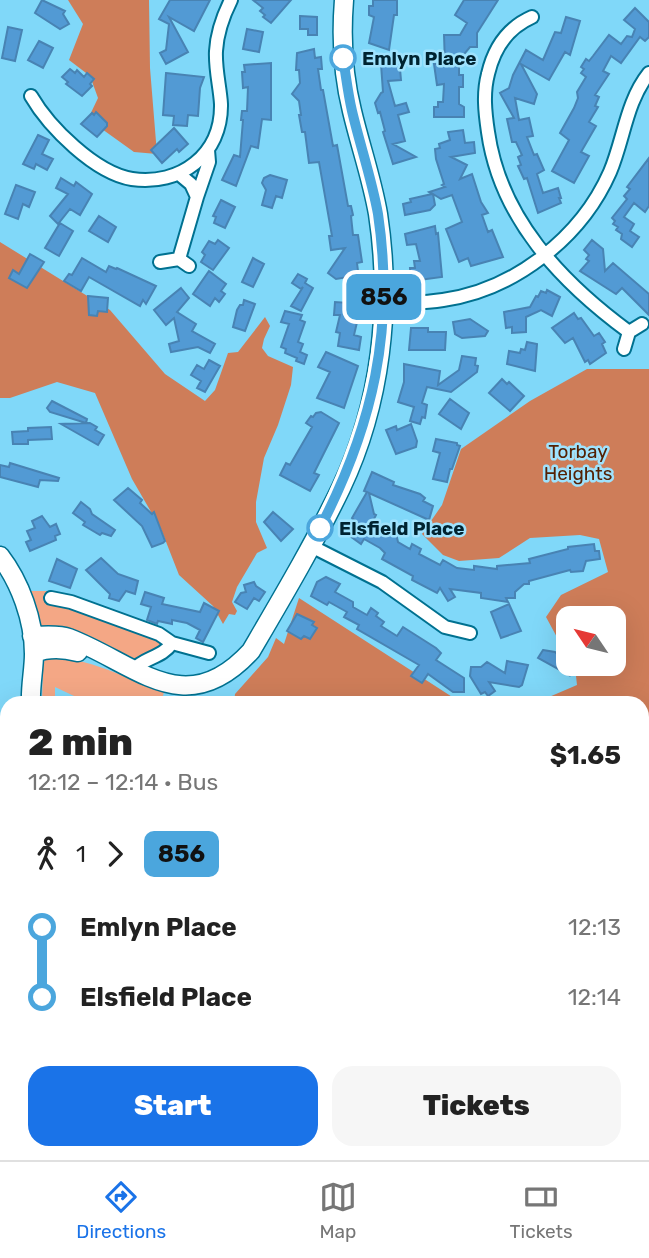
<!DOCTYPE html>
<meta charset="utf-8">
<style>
body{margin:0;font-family:Rubik,sans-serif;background:#f6f6f6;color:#222;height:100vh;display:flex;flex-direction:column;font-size:26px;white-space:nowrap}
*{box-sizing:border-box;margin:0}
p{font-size:23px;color:#767676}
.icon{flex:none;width:38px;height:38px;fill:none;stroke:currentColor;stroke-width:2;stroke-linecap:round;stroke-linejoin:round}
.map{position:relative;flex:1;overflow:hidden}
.side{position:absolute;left:0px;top:696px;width:649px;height:464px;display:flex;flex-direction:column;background:#fff;border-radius:21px 21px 0 0;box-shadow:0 7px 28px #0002}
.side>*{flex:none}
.badge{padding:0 14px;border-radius:10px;font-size:24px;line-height:46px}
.needle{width:46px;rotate:305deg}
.buttons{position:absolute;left:556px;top:606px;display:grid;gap:14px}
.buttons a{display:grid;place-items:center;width:70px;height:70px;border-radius:14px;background:#fff;box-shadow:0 7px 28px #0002;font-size:35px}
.map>.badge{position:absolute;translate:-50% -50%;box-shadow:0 0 0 4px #fff}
.legs{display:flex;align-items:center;gap:10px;height:77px;padding:0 28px;font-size:23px}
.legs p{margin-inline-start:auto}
.summary{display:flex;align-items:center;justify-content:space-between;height:119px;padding:0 28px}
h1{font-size:38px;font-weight:800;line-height:52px}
.action{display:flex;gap:14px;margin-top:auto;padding:14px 28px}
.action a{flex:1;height:80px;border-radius:21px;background:#1a73e8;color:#fff;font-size:28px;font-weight:800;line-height:80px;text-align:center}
.action a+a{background:#f6f6f6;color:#222}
ul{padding:0 28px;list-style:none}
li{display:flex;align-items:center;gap:24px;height:70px;font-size:26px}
li i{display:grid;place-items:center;width:10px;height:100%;margin:0 9px;background:currentColor}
li i::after{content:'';width:18px;height:18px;margin:-9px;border:5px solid;border-radius:50%;background:#fff}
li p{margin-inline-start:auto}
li:first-child i{background:linear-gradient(#0000 50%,currentColor 0)}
li:last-child i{background:linear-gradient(currentColor 50%,#0000 0)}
.tab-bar{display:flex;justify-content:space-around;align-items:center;height:98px;border-top:2px solid #e0e0e0;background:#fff;font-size:19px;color:#767676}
.tab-bar a{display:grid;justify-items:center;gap:4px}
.tab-bar .on{color:#1a73e8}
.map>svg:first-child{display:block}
.green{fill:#f4a785}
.forest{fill:#ce7d59}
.building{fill:#529ad4;stroke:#4883b3;stroke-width:2}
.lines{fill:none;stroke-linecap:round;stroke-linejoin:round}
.street-casing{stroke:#007190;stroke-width:16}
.secondary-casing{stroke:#007190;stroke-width:21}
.street{stroke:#fff;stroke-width:12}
.secondary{stroke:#fff;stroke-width:18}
.line-1-casing{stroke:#fff;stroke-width:16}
.line-1{stroke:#4ba6dd;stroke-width:10}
.stop-1-dot{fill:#fff;stroke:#4ba6dd;stroke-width:3.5}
.labels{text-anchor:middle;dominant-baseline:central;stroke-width:5;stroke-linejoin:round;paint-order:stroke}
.stop-label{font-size:19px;font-weight:bold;fill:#002330;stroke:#9fe2fd;text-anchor:start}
.park-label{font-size:19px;fill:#542104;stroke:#9fe2fd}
</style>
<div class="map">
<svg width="649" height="1160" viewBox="0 0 649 1160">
<rect width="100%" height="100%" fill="#80d8f9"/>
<path class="green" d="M30,591h20l-1,10 20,4 98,37 -5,7 -27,12 -93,-29z
M48,656c40,2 79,22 116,36l-3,11 -70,1 -36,-17v16l-13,1 1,-41z"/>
<path class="forest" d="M68,0h81l1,68 7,86 -23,-2 -46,-33 10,-21 -8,-22 -21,-16 14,-36z
M0,242l110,68 55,64 40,27 10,-11 13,-37 10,-1 27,-35 5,9 -6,13 -2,9 6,8 25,11 -2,18 -13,40 -14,33 -8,44v20l11,26 -10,5 -20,34 -5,15 5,9 -2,4 -6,-1 -6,10 -10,-18 -34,-31 -18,-46 -29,-50 -37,-86 -38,-11 -47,16h-10z
M587,369h62v352h-7v-17l-107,-1 42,-18 -1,-9 10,-11 -1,-2h29v-45h-45v35l-4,-1 -19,-35 15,-22 47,-23 -9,-33 -19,-4 -50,3 -31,20 -40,3 -16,-6 -21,-21 20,-29 19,-56 69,-48z
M299,598l161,104 22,1 -248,1 1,-10 33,-37 8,-19 8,6z
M7,873v280h84l2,4 14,-4h39l7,7h-153v-281z
M178,1153h165l-1,7h-154z"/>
<path class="building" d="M42,0l23,11 -2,3 6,10 -9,5 -25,-16z
M170,0h40l-16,31 -25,-14 19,35 -22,12 -6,-11 6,-3 3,-26 -10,-5z
M253,0h38l-20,23 -8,-6 2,-2 -5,-4 3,-3z
M373,0h24v15h-3l-5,35 -20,-7 5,-26 -5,-2v-9h4z
M464,0h34l-21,33v14h-7l-11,13v15h4v12h-4v17l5,3v10h-30v-10h4v-5h5l1,-18 -7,1 -3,-21h11l-1,-29h16l7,-12 -12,-8z
M635,8l14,14v15l-4,4 -5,-4 -19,26 -10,-7 -8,15 6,3 -14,21 4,2 -4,9 3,1 -9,15 7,4 -15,26 8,4 -15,27 -22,-12 17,-31 -9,-7 14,-25 4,-10 -1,-6 9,-15 -5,-4 3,-4 -3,-2 5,-8 3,2 4,-5 16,-21 12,9 6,-8 5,1 3,-8 -11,-9z
M300,16l17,1v18h-9v-6h-8z
M566,17l14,4 -10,34 -5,-3 -16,28 -28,-16 16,30 -3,10 -19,-6 4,22 10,-2 4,18 -6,1 7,18 3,-1 7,16 -7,4 6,19 15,-5 3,10h-2l2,5 -23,10 -11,-35 -3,1 -6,-13 3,-1 -3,-8 4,-2 -6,-13h-4l-5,-23 7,-1 -14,-25 9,-5 4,-13 13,-25 17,10 12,-28 6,1z
M8,27l14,3 -7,31 -13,-3z
M247,29l16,3 -4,20 -16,-3z
M39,41l14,7 -10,20 -15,-8z
M314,49l1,9 6,-1 1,12h-4l3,21h2l10,56 4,-1 11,61h3l2,9 -2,1 2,19h5l4,27 -5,1 1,8 -4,5 -18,3 -8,-6 17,-25 -14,2 -2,-14h3l-13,-74 -10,1 -4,-31h-3l-3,-17h2l-2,-14 -7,-7 8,-11 -1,-13h-3l1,-17z
M396,55l3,3 2,22 -13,1 7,25 11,-3 3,9 -11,3 7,26 -12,3 23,13 -23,7 -10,-32 2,-1 -5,-19 -2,1 -3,-10 6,-10 2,-1 -2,-28 5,-8z
M271,63v57l-9,-1 -4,29 -7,-2 -15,40 -14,-6 12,-25 6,2 3,-37h-2l1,-9h5l1,-24 -5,1 -1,-16h3l-1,-7z
M70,69l5,4 2,-3 7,7 3,-4 7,6 -4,5 2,2 -10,10 -16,-12 2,-2 -6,-5z
M166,73l38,4 -4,11 -2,28 -10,-1 -1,11 -14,-1 1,-9 -11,-1z
M96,112l11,11v3l-10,11 -16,-13 11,-11 2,2z
M174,128l14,16 -9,8 -2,-3 -15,14 -11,-13z
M463,130l2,13 9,-1 1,11 -24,4 16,8 -7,14 12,-5 9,28 7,11 -6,2 6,17 4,-2 11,27 -32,9 -3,-8 -9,4 -13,-33 16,-7 -10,-27 -11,4 -8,-5 2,11 -5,5 -25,5 -2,-11 8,-2 -1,-3 22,-5 -3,-2 16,-5 -3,-2 2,-1 -8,-25 -1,-10 5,-1 -1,-4 11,-4 -2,-8z
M38,135l11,5 -7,14 11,5 -6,11 -11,-6 -2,5 -11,-5z
M649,158v48l-4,6 -11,-9 -10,14 10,7 -4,7 9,6 -7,10 -11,-8 1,-5 -6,-4 2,-3 -5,-3 2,-3 -3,-3 15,-19 -3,-3 6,-7 -3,-2z
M270,175l17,5 -5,18 -6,-2 -4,12 -10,-3 4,-15 -4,-7 2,-5z
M61,178l13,8 2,-4 16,12 -12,21 -10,-6 -12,15 -8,-8 18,-22 -12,-6z
M16,185l19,7 -6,15 -6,-3 -5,15 -13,-5z
M221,200l14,7 -10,21 -11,-5 2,-6 -3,-1z
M99,216l17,11 -8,15 -19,-11z
M60,223l13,8 -14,25 -14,-8z
M435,226l1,8 2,-1 4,44 -31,4 -1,-13h5l-1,-7h6l-4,-17 -9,1 -2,-11z
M218,240l11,8 -16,22 -12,-8 4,-7 -3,-3 7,-11 6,3z
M592,240l11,9 2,22 8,-8 36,31v21l-27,-27 -6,6 -36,-23 9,-10 -3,-2 3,-4 -5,-5z
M30,254l14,8 -17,26 -18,-10 4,-8 6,4z
M82,258l24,14 3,-6 7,3 1,-1 39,18 -10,18 -3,-4 -3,6 -51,-29 -8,14 -17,-10 5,-7 3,1z
M253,258l11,6 -11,23 -11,-5z
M209,271l17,13 -5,7 4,3 -6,8 -4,-4 -5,8 -17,-12z
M298,274l9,5 -2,4 8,5 -12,23 -10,-5 12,-19 -2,2 -9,-6z
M181,288l8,10 -12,14 19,12 -4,7 23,13 -5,9 -12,-6 -27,5 -2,-8 10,-3 -5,-23 -8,7 -12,-15z
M547,290l13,7 -8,19 -11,-6 -15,7v15l-14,1v-6l-6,1 -2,-16 26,-5 6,-11 2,1 3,-6 5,2z
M88,296l20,2 -1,14 -9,-1 -1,5 -8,-1z
M244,300l11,4 -10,27 -12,-4 4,-17 3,-5h3z
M349,300l8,1 7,10v8l-6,-1 -4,17 7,2 -2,13 -21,-4 2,-13 -4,-1 4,-17h-6l1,-13 14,1z
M285,311l17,4 -2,5 5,2 -7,20 5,2 -3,8 7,3 -3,9 -8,-3 1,-3 -12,-5 1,-4 -5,-2 8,-23 -8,-2z
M574,313l4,6 3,-1 13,18 5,-3 6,9 -3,2 4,9 -16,11 -2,-4 -3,2 -12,-24 -8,5 -13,-15z
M470,319l18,12 -3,5 -23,2 -7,-4 -2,-12z
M411,328h17v4h18l-1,18h-36z
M527,342l10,2 -2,27 -28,-7 2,-13 11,2 1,-4 4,1z
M326,352l32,14 -14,42 -27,-10 13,-26 -12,-5z
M462,356l14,2 -1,7 3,1 -1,6 -26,20 -24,-5 -5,16 5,2 -2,13 -3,-1 -2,7 -10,-3 4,-14 -16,-5 6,-20v-18l36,7 -2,14 21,-15z
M209,360l11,6 -15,26 -8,-4 4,-7 -10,-6 6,-10 7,4z
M502,379l5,5 2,-2 15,14 -14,15 -21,-18z
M450,399l19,14 -8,16 -22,-15z
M52,401l35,18 -1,4 -36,-11 -3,-4z
M321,412l18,11 -25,50 5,2 -9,16 -30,-16 6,-12 4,2 22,-38 -6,-4 5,-7 2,1 3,-4z
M90,423l7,4 -2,3 9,5 -6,10 -37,-21z
M411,424l6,17 -1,6 -20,7 -10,-24 10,-4 1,4z
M51,427l1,12 -24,1v4h-15l-1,-12 16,-1v-3z
M436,439l21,4v2l3,1 -8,23h-2l-3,13 -14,-3 7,-26 -7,-2z
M10,463l49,15 -1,3 -18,-1 -2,7 -38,-10v-12l9,2z
M372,472l22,10 -1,3 27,9 5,4 -2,3 10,5 -4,14 -60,-27 5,21 2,1 -3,6 14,9 2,-4 6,3 3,13 12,7 2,-5 9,5 -2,5 21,11 3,-5 14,8 17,2v-4l23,3v-3l33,-3 -1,-4 39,-10v-2l26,-3 1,7h4l1,8 -14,2 -3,10 -12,1 -1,-2 -41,11v3h-5l-9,8v6h-9l2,4 -27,-4v-5l-31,-4 5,8 -7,4 -8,-13 -3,5 -25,-13 1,-4 -31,-17 3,-6 -5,-5 -16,-9 -3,5 -14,-10 7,-14 -2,-2 15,-26 -3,-1z
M128,488l14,12 -2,3 12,11 2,-2 11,29 -2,2 -11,4 -10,-21 -28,-26z
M81,502l9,7 2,5 23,16 -4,6 -9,-3 -2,2 -17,-10 2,-3 -12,-9z
M273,512l20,17 -12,12 -17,-19z
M42,516l8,11 6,-3 4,10 -5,2 1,4 -26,11 -4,-9 5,-2 -4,-9 8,-3 -3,-7z
M101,558l17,16 20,7 -3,13 -9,-3 -7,10 -10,-3 1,-4 -24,-24z
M57,559l20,10 -7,19 -21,-7z
M326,577l14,7 -5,8 18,10v5l14,8 4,-7 7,5 -2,3 8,6 -3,4 16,10 6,-9 33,21 5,5 -5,7 28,18v14h-11l-25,-18 -6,9 -11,-7 8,-11 -62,-36 2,-4 -15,-8 3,-5 -18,-10 -2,3 -16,-9 6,-14z
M254,582l2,4 9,6 -6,9 -5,-3 -7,11 -12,-7 6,-9 5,-1 -2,-7z
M145,592l19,6 -2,6 38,8 4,-9 15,8 -16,31 -7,-4 4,-8 -13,-7 -15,-3v4l-14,-3 -1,3 -10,-4 4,-13 -10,-3z
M509,604l12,27 -20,7 -10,-26z
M297,614l17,8 -2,3 5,3 -7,11 -6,-3 -3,3 -14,-8z
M543,650l12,2 11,10 3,13 -31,-17z
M507,661l21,4 -6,20 -3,2 -30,-5 6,9 -7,5 -3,-4 -4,2 -11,-18 1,-9h10l6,-5 18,11z"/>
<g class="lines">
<g class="street-casing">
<path id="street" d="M532,17c-25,11 -38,31 -44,57 -5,19 -3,38 0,58 12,86 73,150 141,200
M31,96c18,31 64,77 101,83 48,7 90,-24 89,-75 -1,-17 -6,-35 -5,-53 1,-18 7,-35 15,-51
M179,174l12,10 6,13 12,-35 -1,-12
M179,259l18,-62
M160,262l19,-3 10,7
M384,305c19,-2 39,-2 59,-5 71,-10 138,-62 167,-128 14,-33 16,-70 39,-99
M624,349l5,-17 13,-8
M311,546l71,36 63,45 25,6
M51,598l20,4 88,32 13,9c-10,15 -27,14 -39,27
M172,643l37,10
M642,845l7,-3"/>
</g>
<g class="secondary-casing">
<path id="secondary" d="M0,556c20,26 34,64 34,98 0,16 -4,33 -3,50
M32,636c12,0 26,-2 37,2 68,26 116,85 182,13 31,-53 63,-107 90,-163 40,-84 51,-182 37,-274 -6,-35 -18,-69 -26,-103 -9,-36 -11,-74 -8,-111
M34,653c15,-6 29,-5 44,-1
M163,1153l7,7"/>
</g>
<use href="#street" class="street"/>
<use href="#secondary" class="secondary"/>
</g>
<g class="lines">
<g class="line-1-casing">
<path id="line-1" d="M320,528c53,-102 75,-199 58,-314 -6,-34 -18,-69 -26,-103 -4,-17 -6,-35 -9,-53"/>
</g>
<use href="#line-1" class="line-1"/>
</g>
<g class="stop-1-dot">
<circle cx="343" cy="58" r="12"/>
<circle cx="320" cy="528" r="12"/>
</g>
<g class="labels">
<g class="stop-label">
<text x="362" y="58">Emlyn Place</text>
<text x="339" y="528">Elsfield Place</text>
</g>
<g class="park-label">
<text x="578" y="451">Torbay<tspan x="578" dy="22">Heights</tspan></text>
</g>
</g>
</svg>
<div class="buttons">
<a><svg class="needle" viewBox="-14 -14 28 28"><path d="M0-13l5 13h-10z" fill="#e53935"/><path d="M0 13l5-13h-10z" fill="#767676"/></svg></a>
</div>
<b class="badge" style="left:384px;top:297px;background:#4ba6dd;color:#111">856</b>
<section class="side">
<div class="summary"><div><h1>2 min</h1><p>12:12 – 12:14 · Bus</p></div><b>$1.65</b></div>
<div class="legs"><svg class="icon" aria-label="walk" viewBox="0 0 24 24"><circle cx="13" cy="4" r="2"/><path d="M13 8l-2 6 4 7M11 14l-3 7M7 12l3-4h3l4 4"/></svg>1<svg class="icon" aria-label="forward" viewBox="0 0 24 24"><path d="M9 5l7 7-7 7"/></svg><b class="badge" style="background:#4ba6dd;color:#111">856</b></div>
<ul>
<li><i style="color:#4ba6dd"></i><b>Emlyn Place</b><p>12:13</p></li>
<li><i style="color:#4ba6dd"></i><b>Elsfield Place</b><p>12:14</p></li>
</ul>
<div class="action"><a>Start</a><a>Tickets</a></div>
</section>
</div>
<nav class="tab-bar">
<a class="on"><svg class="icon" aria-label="directions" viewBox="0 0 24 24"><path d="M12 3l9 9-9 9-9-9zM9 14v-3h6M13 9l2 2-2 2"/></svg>Directions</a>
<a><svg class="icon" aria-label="map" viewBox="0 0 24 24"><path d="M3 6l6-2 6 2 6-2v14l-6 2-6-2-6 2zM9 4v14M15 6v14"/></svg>Map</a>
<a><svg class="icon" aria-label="tickets" viewBox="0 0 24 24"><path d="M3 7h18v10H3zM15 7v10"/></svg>Tickets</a>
</nav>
